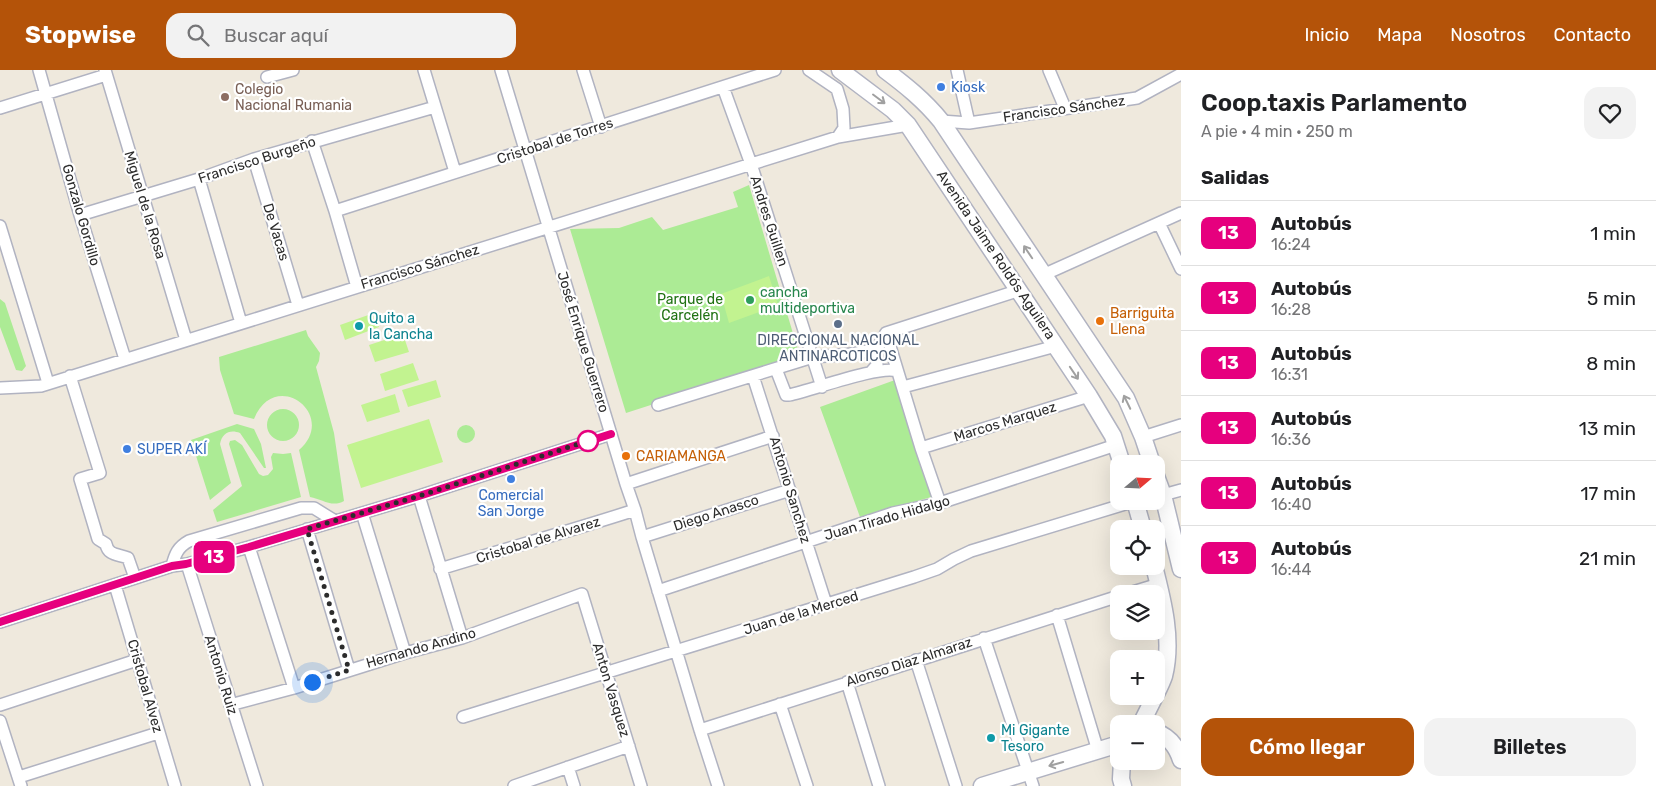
<!DOCTYPE html>
<html lang="es">
<meta charset="utf-8">
<style>
body{margin:0;font-family:Rubik,sans-serif;background:#f2f2f2;color:#202124;height:100vh;display:flex;flex-direction:column;font-size:19px;white-space:nowrap}
*{box-sizing:border-box;margin:0}
p{font-size:16px;color:#757577}
.icon{flex:none;width:28px;height:28px;fill:none;stroke:currentColor;stroke-width:2;stroke-linecap:round;stroke-linejoin:round}
.map{position:relative;flex:1;overflow:hidden}
.details{display:flex;flex-direction:column;background:#fff;width:475px}
.details>*{flex:none}
.badge{padding:0 10px;border-radius:8px;font-size:18px;line-height:32px}
.needle{width:32px;rotate:71deg}
.controls{position:absolute;left:1110px;top:385px;display:grid;gap:10px}
.controls a{display:grid;place-items:center;width:55px;height:55px;border-radius:10px;background:#fff;box-shadow:0 5px 20px #0002;font-size:25px}
.you{position:absolute;width:25px;height:25px;margin:-12px;border:4px solid #fff;border-radius:50%;background:#1a73e8;box-shadow:0 0 0 8px #1a73e833}
.map>.badge{position:absolute;translate:-50% -50%;box-shadow:0 0 0 2px #fff}
h2{padding:0 20px;font-size:19px;line-height:45px}
.round{display:grid;place-items:center;flex:none;width:52px;height:52px;border-radius:15px;background:#f2f2f2}
.summary{display:flex;align-items:center;justify-content:space-between;height:85px;padding:0 20px}
h1{font-size:24px;font-weight:600;line-height:38px}
.primary-button{display:flex;gap:10px;margin-top:auto;padding:10px 20px}
.primary-button a{flex:1;height:58px;border-radius:15px;background:#b45309;color:#fff;font-size:20px;font-weight:600;line-height:58px;text-align:center}
.primary-button a+a{background:#f2f2f2;color:#202124}
ul{padding:0;list-style:none}
li{display:flex;align-items:center;gap:15px;height:65px;padding:0 20px;border-top:1px solid #e0e0e0}
li div{flex:1}
li b{display:block;font-size:19px}
li em{font-style:normal}
li .badge{min-width:55px;font-weight:700;text-align:center}
header{display:flex;align-items:center;gap:30px;box-sizing:border-box;height:70px;padding:0 25px;background:#b45309;color:#fff}
header strong{font-size:24px}
nav{display:flex;gap:28px;margin-inline-start:auto;font-size:18px}
.search{width:350px;height:45px;background:#f2f2f2;display:flex;align-items:center;gap:12px;box-sizing:border-box;padding:0 18px;border-radius:15px;color:#757577;font-size:19px}
main{display:flex;flex:1;min-height:0}
.map>svg:first-child{display:block}
.green{fill:#aceb95}
.pitch{fill:#c2f390}
.lines{fill:none;stroke-linecap:round;stroke-linejoin:round}
.street-casing{stroke:#b1b3c1;stroke-width:14}
.secondary-casing{stroke:#b1b3c1;stroke-width:19}
.street{stroke:#fff;stroke-width:11}
.secondary{stroke:#fff;stroke-width:16}
.oneway{stroke:#a0a0a0}
.line-casing{stroke:#fff;stroke-width:11}
.line{stroke:#e6007e;stroke-width:8}
.walk{stroke:#2c2c2c;stroke-width:5;stroke-dasharray:0 9}
.shop-dot{fill:#3f7fe0;stroke:#fff;stroke-width:2}
.education-dot{fill:#8d6e63;stroke:#fff;stroke-width:2}
.leisure-dot{fill:#2e9e5b;stroke:#fff;stroke-width:2}
.food-dot{fill:#e8710a;stroke:#fff;stroke-width:2}
.service-dot{fill:#5c6f8a;stroke:#fff;stroke-width:2}
.culture-dot{fill:#0f9aa8;stroke:#fff;stroke-width:2}
.stop-dot{fill:#fff;stroke:#e6007e;stroke-width:2.5}
.labels{text-anchor:middle;dominant-baseline:central;stroke-width:4.5;stroke-linejoin:round;paint-order:stroke}
.shop-label{font-size:14px;fill:#366cbe;stroke:#fff;text-anchor:start}
.education-label{font-size:14px;fill:#785e54;stroke:#fff;text-anchor:start}
.street-label{font-size:14px;fill:#2c2c2c;stroke:#fff}
.leisure-label{font-size:14px;fill:#27864d;stroke:#fff;text-anchor:start}
.park-label{font-size:14px;fill:#207213;stroke:#fff}
.food-label{font-size:14px;fill:#c56008;stroke:#fff;text-anchor:start}
.culture-label{font-size:14px;fill:#0d838f;stroke:#fff;text-anchor:start}
.service-label{font-size:14px;fill:#4e5e75;stroke:#fff}
</style>
<header>
<strong>Stopwise</strong>
<div class="search"><svg class="icon" aria-label="search" viewBox="0 0 24 24"><circle cx="10" cy="10" r="6"/><path d="M15 15l6 6"/></svg>Buscar aquí</div>
<nav><a>Inicio</a><a>Mapa</a><a>Nosotros</a><a>Contacto</a></nav>
</header>
<main>
<div class="map">
<svg width="1181" height="716" viewBox="0 0 1181 716">
<rect width="100%" height="100%" fill="#efe9dd"/>
<path class="green" d="M749,115l51,172 -174,56 -56,-184 49,-1 33,-11 11,13 75,-23 -5,-15z
M0,229l5,4 21,63 -4,5 -6,-1 -16,-43z
M306,260l2,6 12,17 -1,8 -3,6 18,66 10,68c-12,7 -22,-2 -34,-4l-11,-47c40,-35 -24,-83 -45,-31l-20,-5 -14,-44 -1,-13z
M895,310l40,116 -75,21 -40,-110z
M267 355a16 16 0 1 1 32 0a16 16 0 1 1-32 0Z
M237,354l17,5 7,15 5,24h-2l-24,-35c-10,-4 -18,0 -20,11l11,39 -21,17 -19,-60z
M457 364a9 9 0 1 1 18 0a9 9 0 1 1-18 0Z
M235,370l7,5 17,29 4,2 5,-1 5,-6 -2,-12 2,-4 10,1 8,-1 10,44 -84,25 -4,-12 29,-24 -13,-42 1,-3z"/>
<path class="pitch" d="M769,206l9,29 -49,18 -8,-29z
M374,243l5,14 -34,13 -5,-15z
M403,264l6,18 -34,10 -6,-17z
M413,293l6,17 -34,11 -5,-17z
M436,310l5,17 -33,10 -6,-17z
M395,324l5,18 -33,10 -6,-17z
M429,349l14,43 -82,26 -14,-43z"/>
<g class="lines">
<g class="street-casing">
<path id="street" d="M39,0l41,145 45,144
M105,0l81,270
M424,0l31,102
M501,0l125,414 9,26 7,27 58,193 18,56
M583,0l18,57
M809,0l28,19 6,20 1,19 -6,9
M957,0l12,53
M1049,0l16,38
M267,7l26,-7
M723,17l28,77 71,223
M0,38l106,-33
M941,51l28,2 168,-25 44,-24
M312,71l23,70 22,76
M254,89l44,146
M199,109l42,144
M335,141c147,-48 294,-93 440,-141
M80,145l119,-36 55,-20 181,-52
M1159,153l22,46
M0,156l48,157
M1043,205l138,-62
M886,263l35,115 19,55
M776,299l10,26h3c24,-5 90,-30 108,-24
M871,302l6,-7 -1,-18
M70,306l30,97 -20,6 18,60 8,5c2,12 13,10 22,14l7,20
M753,306l73,228
M903,317l153,-41
M0,318l41,-2 797,-249 70,-12
M658,335l155,-48 39,-3 20,-4 9,-7 5,-10 134,-43
M1143,367l38,-12
M921,378l168,-52
M626,414l147,-48
M1163,425l18,-5
M419,426l43,142
M362,443l43,140
M307,459l42,141
M642,467l148,-47
M249,477l45,141
M187,494l70,222
M172,496c3,-12 6,-19 17,-25l112,-33h13l21,13
M440,499c65,-20 130,-38 195,-59
M115,515l60,201
M658,521l235,-78 47,-10 176,-58
M1126,524l33,-10
M1057,545l41,136
M0,552l172,-56 15,-2 62,-17 170,-51 192,-62
M984,568l49,148
M916,590l40,126
M847,612l32,104
M780,634l27,82
M0,635l137,-45
M230,635l64,-17 111,-35 57,-15 120,-44 59,192
M463,647l451,-140 23,-8 17,-10 17,-8 164,-50
M0,651l21,65
M700,660l419,-134
M568,697l6,19
M19,707l139,-44
M514,716l115,-40"/>
</g>
<g class="secondary-casing">
<path id="secondary" d="M840,0l53,40 15,15 181,271 24,40 9,28
M885,0c20,15 39,30 56,51l185,277 17,39 9,27
M1156,406l7,19 18,74
M1135,431l8,28
M1154,496c9,35 19,74 10,110 -2,6 -5,12 -8,18
M1141,654l14,-28
M1156,662c14,5 21,15 25,28
M1122,691l-1,18 2,7
M982,716l137,-42"/>
</g>
<use href="#street" class="street"/>
<use href="#secondary" class="secondary"/>
</g>
<defs><path id="oneway-shaft" d="M-6 0H5M1.5-3L5.5 0L1.5 3" fill="none" stroke-width="1.6" stroke-linecap="round" stroke-linejoin="round" transform="scale(1.25)"/></defs>
<g class="oneway">
<use href="#oneway-shaft" transform="translate(879 29) rotate(37)"/>
<use href="#oneway-shaft" transform="translate(1028 182) rotate(-124)"/>
<use href="#oneway-shaft" transform="translate(1074 303) rotate(56)"/>
<use href="#oneway-shaft" transform="translate(1127 332) rotate(-116)"/>
<use href="#oneway-shaft" transform="translate(1056 694) rotate(164)"/>
</g>
<g class="lines">
<g class="line-casing">
<path id="line" d="M0,552l172,-56 14,-2 63,-17 170,-51 192,-62"/>
</g>
<use href="#line" class="line"/>
<path class="walk" d="M312,612l37,-12 -42,-141 112,-33 175,-57 -6,2"/>
</g>
<g class="shop-dot">
<circle cx="941" cy="17" r="5"/>
<circle cx="127" cy="379" r="5"/>
<circle cx="511" cy="409" r="5"/>
</g>
<circle class="education-dot" cx="225" cy="27" r="5"/>
<circle class="leisure-dot" cx="750" cy="230" r="5"/>
<g class="food-dot">
<circle cx="1100" cy="251" r="5"/>
<circle cx="626" cy="386" r="5"/>
</g>
<circle class="service-dot" cx="838" cy="254" r="5"/>
<g class="culture-dot">
<circle cx="359" cy="256" r="5"/>
<circle cx="991" cy="668" r="5"/>
</g>
<circle class="stop-dot" cx="588" cy="371" r="10"/>
<g class="labels">
<g class="shop-label">
<text x="951" y="17">Kiosk</text>
<text x="137" y="379">SUPER AKÍ</text>
<text x="511" y="425" text-anchor="middle">Comercial<tspan x="511" dy="16">San Jorge</tspan></text>
</g>
<g class="education-label">
<text x="235" y="19">Colegio<tspan x="235" dy="16">Nacional Rumania</tspan></text>
</g>
<g class="street-label">
<text transform="translate(1064 39) rotate(-8)">Francisco Sánchez</text>
<text transform="translate(555 71) rotate(-18)">Cristobal de Torres</text>
<text transform="translate(257 90) rotate(-18)">Francisco Burgeño</text>
<text transform="translate(145 135) rotate(73)">Miguel de la Rosa</text>
<text transform="translate(81 145) rotate(74)">Gonzalo Gordillo</text>
<text transform="translate(769 151) rotate(72)">Andres Guillen</text>
<text transform="translate(276 162) rotate(73)">De Vacas</text>
<text transform="translate(996 185) rotate(56)">Avenida Jaime Roldós Aguilera</text>
<text transform="translate(420 197) rotate(-17)">Francisco Sánchez</text>
<text transform="translate(583 272) rotate(73)">José Enrique Guerrero</text>
<text transform="translate(1005 352) rotate(-17)">Marcos Marquez</text>
<text transform="translate(790 420) rotate(73)">Antonio Sanchez</text>
<text transform="translate(716 443) rotate(-18)">Diego Anasco</text>
<text transform="translate(887 448) rotate(-16)">Juan Tirado Hidalgo</text>
<text transform="translate(538 470) rotate(-17)">Cristobal de Alvarez</text>
<text transform="translate(801 543) rotate(-17)">Juan de la Merced</text>
<text transform="translate(421 578) rotate(-16)">Hernando Andino</text>
<text transform="translate(909 592) rotate(-18)">Alonso Diaz Almaraz</text>
<text transform="translate(221 605) rotate(73)">Antonio Ruiz</text>
<text transform="translate(145 616) rotate(74)">Cristobal Alvez</text>
<text transform="translate(611 620) rotate(73)">Anton Vasquez</text>
</g>
<g class="leisure-label">
<text x="760" y="222">cancha<tspan x="760" dy="16">multideportiva</tspan></text>
</g>
<g class="park-label">
<text x="690" y="229">Parque de<tspan x="690" dy="16">Carcelén</tspan></text>
</g>
<g class="food-label">
<text x="1110" y="243">Barriguita<tspan x="1110" dy="16">Llena</tspan></text>
<text x="636" y="386">CARIAMANGA</text>
</g>
<g class="culture-label">
<text x="369" y="248">Quito a<tspan x="369" dy="16">la Cancha</tspan></text>
<text x="1001" y="660">Mi Gigante<tspan x="1001" dy="16">Tesoro</tspan></text>
</g>
<g class="service-label">
<text x="838" y="270">DIRECCIONAL NACIONAL<tspan x="838" dy="16">ANTINARCOTICOS</tspan></text>
</g>
</g>
</svg>
<div class="controls">
<a><svg class="needle" viewBox="-14 -14 28 28"><path d="M0-13l5 13h-10z" fill="#e53935"/><path d="M0 13l5-13h-10z" fill="#757577"/></svg></a>
<a><svg class="icon" aria-label="locate" viewBox="0 0 24 24"><circle cx="12" cy="12" r="6"/><path d="M12 2v4M12 18v4M2 12h4M18 12h4"/></svg></a>
<a><svg class="icon" aria-label="layers" viewBox="0 0 24 24"><path d="M12 4l9 5-9 5-9-5zM3 14l9 5 9-5"/></svg></a>
<a>+</a>
<a>−</a>
</div>
<div class="you" style="left:312px;top:612px"></div>
<b class="badge" style="left:214px;top:487px;background:#e6007e;color:#fff">13</b>
</div>
<section class="details">
<div class="summary"><div><h1>Coop.taxis Parlamento</h1><p>A pie · 4 min · 250 m</p></div><a class="round"><svg class="icon" aria-label="heart" viewBox="0 0 24 24"><path d="M12 20l-8-8c-3-5 5-10 8-4 3-6 11-1 8 4z"/></svg></a></div>
<h2>Salidas</h2>
<ul>
<li><span class="badge" style="background:#e6007e;color:#fff">13</span><div><b>Autobús</b><p>16:24</p></div><em>1 min</em></li>
<li><span class="badge" style="background:#e6007e;color:#fff">13</span><div><b>Autobús</b><p>16:28</p></div><em>5 min</em></li>
<li><span class="badge" style="background:#e6007e;color:#fff">13</span><div><b>Autobús</b><p>16:31</p></div><em>8 min</em></li>
<li><span class="badge" style="background:#e6007e;color:#fff">13</span><div><b>Autobús</b><p>16:36</p></div><em>13 min</em></li>
<li><span class="badge" style="background:#e6007e;color:#fff">13</span><div><b>Autobús</b><p>16:40</p></div><em>17 min</em></li>
<li><span class="badge" style="background:#e6007e;color:#fff">13</span><div><b>Autobús</b><p>16:44</p></div><em>21 min</em></li>
</ul>
<div class="primary-button"><a>Cómo llegar</a><a>Billetes</a></div>
</section>
</main>
